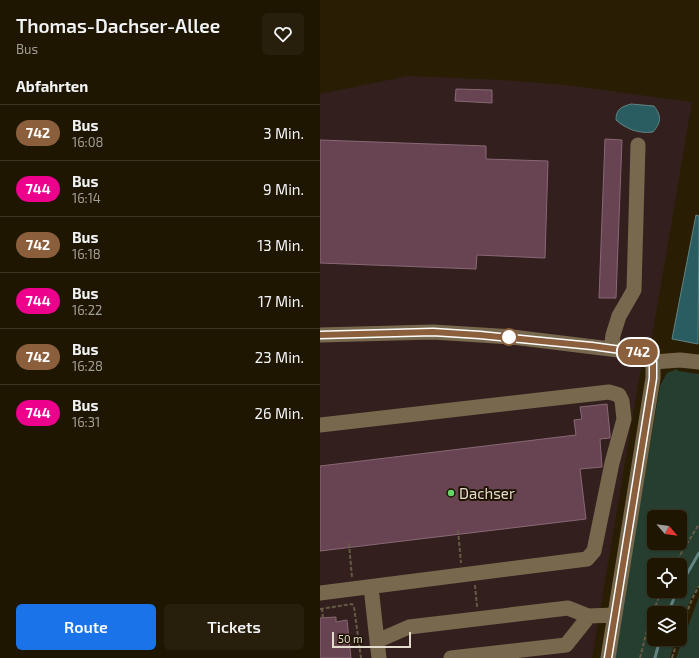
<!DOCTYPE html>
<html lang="de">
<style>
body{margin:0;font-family:"Exo 2",sans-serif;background:#271f0c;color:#f1f3f6;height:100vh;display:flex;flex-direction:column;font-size:15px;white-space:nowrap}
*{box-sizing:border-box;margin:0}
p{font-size:13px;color:#a19f99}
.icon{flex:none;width:22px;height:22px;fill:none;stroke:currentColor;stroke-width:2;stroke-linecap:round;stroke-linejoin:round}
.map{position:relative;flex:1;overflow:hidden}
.panel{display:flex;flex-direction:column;background:#1f1602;width:320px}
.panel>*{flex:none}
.badge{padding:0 8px;border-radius:13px;font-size:14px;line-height:26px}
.needle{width:26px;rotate:118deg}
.buttons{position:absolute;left:327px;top:510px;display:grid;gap:8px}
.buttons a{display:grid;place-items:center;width:40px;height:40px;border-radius:6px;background:#1f1602;box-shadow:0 1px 3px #0004,0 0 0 1px #3c3524;font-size:20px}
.scale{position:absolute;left:12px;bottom:10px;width:79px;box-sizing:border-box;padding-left:4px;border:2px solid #e3dbcc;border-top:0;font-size:11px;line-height:14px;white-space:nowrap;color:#e3dbcc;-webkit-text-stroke:3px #1f1300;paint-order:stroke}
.map>.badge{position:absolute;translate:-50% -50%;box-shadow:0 0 0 2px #fff}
h2{padding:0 16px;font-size:15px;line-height:36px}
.round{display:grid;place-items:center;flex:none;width:42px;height:42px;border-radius:6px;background:#271f0c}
.headline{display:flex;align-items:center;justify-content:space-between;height:68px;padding:0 16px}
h1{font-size:19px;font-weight:600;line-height:30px}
.primary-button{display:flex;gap:8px;margin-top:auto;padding:8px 16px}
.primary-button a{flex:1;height:46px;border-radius:6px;background:#1a73e8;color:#fff;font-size:16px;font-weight:600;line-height:46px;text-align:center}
.primary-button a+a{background:#271f0c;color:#f1f3f6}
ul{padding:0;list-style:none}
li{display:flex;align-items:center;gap:12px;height:56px;padding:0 16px;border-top:1px solid #3c3524}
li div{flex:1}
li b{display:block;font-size:15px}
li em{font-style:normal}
li .badge{min-width:44px;font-weight:700;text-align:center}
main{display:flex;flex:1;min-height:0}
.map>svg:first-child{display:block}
.commercial{fill:#33201e}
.green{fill:#253e30;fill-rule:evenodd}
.water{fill:#2a5d62;stroke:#628382}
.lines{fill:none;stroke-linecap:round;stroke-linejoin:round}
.stream{stroke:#628382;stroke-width:3}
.building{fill:#684453;stroke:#886875}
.path{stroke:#655a44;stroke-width:2;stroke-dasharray:4 2;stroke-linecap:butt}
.minor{stroke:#78694e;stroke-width:15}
.line-casing{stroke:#fff;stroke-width:9}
.line{stroke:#8b5e3c;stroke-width:6}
.stop-dot{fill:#fff;stroke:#8b5e3c;stroke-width:2}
.poi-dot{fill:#66d466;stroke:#1f1300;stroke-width:1.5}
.labels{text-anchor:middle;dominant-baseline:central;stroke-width:4;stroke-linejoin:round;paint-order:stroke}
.poi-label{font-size:15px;fill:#e3dbcc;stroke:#1f1300;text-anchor:start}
</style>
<main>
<section class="panel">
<div class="headline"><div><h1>Thomas-Dachser-Allee</h1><p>Bus</p></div><a class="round"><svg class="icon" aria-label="heart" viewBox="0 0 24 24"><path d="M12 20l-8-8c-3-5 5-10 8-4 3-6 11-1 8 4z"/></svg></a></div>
<h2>Abfahrten</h2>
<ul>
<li><span class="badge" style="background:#8b5e3c;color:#fff">742</span><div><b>Bus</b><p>16:08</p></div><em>3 Min.</em></li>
<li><span class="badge" style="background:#ec008c;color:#fff">744</span><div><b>Bus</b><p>16:14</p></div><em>9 Min.</em></li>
<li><span class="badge" style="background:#8b5e3c;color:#fff">742</span><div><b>Bus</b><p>16:18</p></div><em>13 Min.</em></li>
<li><span class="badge" style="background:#ec008c;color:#fff">744</span><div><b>Bus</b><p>16:22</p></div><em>17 Min.</em></li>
<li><span class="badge" style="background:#8b5e3c;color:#fff">742</span><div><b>Bus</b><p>16:28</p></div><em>23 Min.</em></li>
<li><span class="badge" style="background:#ec008c;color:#fff">744</span><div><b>Bus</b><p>16:31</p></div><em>26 Min.</em></li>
</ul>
<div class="primary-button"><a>Route</a><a>Tickets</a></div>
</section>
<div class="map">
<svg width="379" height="658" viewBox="0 0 379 658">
<rect width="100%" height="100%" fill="#291d03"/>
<path class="commercial" d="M88,76l95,4 63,5 126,17 -40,235 -12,36 -48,285h-272v-564z"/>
<path class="green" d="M357,369l1,2 21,3v211l-8,13 -11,30v-15h-26v26h22l-6,19h-56l46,-272 7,-13zM334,517h26v26h-26zM334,565h26v26h-26z
M379,597v61h-23z"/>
<path class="water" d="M311,104l23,2c8,10 7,17 -1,26 -14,2 -27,-3 -37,-12 0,-11 5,-13 15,-16z
M376,215l3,1 -1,128 -26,-5z"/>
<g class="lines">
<path class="stream" d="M360,586l19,-33
M348,613l9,-22
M335,658l5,-19"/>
</g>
<path class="building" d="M136,89l36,1v13l-37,-2z
M285,139l17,1 -6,158h-17z
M0,140l166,6v13l62,2 -3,97 -68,-3 -1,14 -156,-6z
M287,404l3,30v4l-10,1 2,28 -22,2 6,50 -266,32v-85l256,-31 -2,-15 8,-1 -2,-12z
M16,617v5l11,-2 4,38h-31v-40z"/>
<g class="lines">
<path class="path" d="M138,530l3,33
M29,543l3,35
M354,565l25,-41
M155,585l2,22
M2,608l1,10
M0,609l32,-5 2,3 7,51
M360,632l12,-33 7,-13
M320,658l7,-28 14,-39
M352,658l6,-19"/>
<path class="minor" d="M0,335l113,-3 79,5 131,16 8,3 2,6v16l-45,280
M291,349l2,-14 6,-19 15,-26 4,-145
M333,362l27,-2 19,2
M0,425l289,-33 10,3 3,6 2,18 -12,44 -18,88 -7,8 -267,34
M51,587l6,54
M268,616l27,-1
M59,658l-2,-17 32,-14 159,-19 20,8 -2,4 -20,25 -115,13"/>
</g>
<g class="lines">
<g class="line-casing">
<path id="line" d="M0,335l113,-3 47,3 112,11 51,7 8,3 2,6v16l-45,280"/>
</g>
<use href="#line" class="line"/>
</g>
<circle class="stop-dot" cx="189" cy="337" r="8"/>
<circle class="poi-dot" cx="131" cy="493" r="4"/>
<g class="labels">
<g class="poi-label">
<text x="139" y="493">Dachser</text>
</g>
</g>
</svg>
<div class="buttons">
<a><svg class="needle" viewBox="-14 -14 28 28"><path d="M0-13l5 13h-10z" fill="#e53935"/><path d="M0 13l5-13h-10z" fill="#a19f99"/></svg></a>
<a><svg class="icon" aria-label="locate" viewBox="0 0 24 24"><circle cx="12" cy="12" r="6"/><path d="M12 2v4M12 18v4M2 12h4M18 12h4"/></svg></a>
<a><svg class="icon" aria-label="layers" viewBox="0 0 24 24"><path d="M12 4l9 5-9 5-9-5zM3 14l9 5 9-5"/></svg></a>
</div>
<div class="scale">50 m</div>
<b class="badge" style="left:318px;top:352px;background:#8b5e3c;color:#fff">742</b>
</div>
</main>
